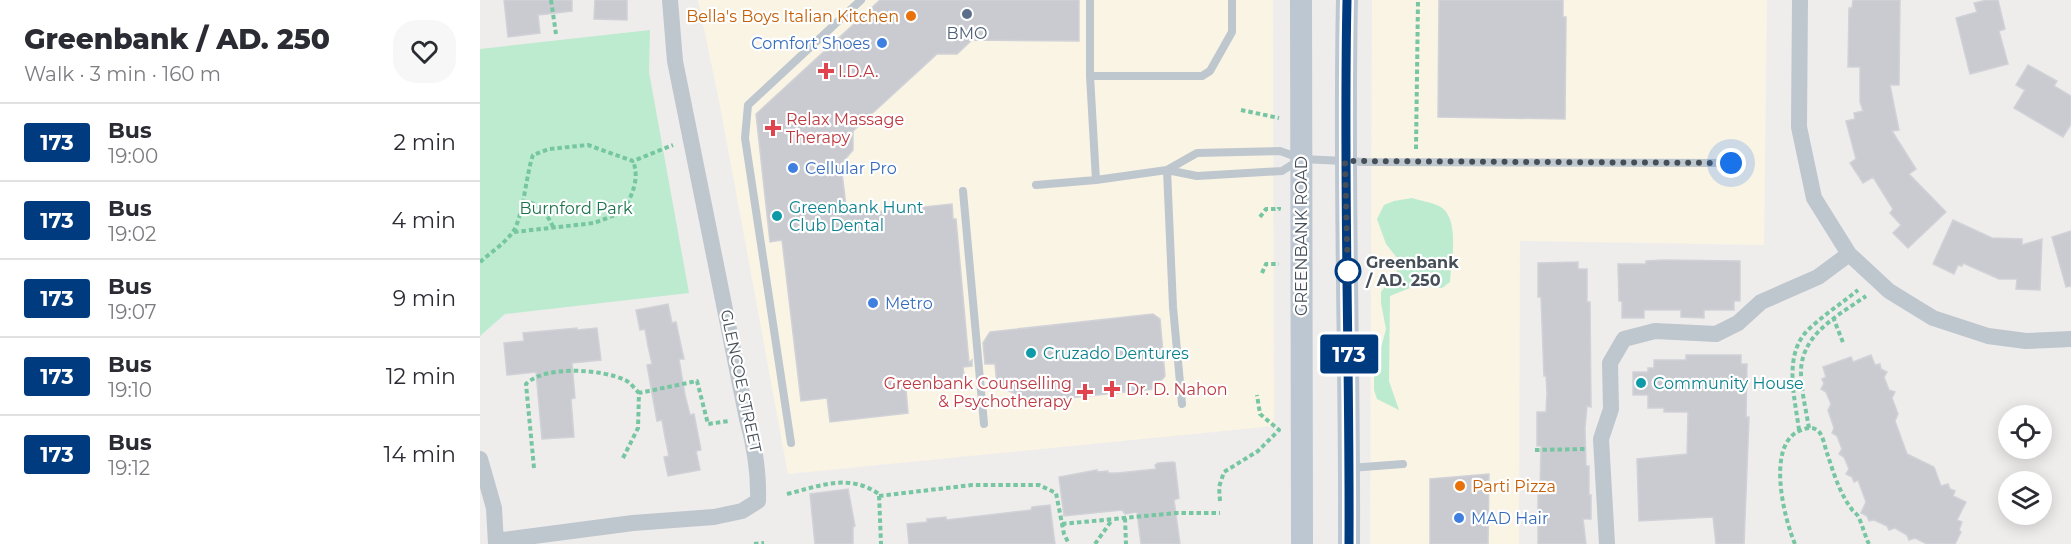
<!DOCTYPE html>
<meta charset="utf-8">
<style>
body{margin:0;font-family:Montserrat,sans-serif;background:#f7f7f7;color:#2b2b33;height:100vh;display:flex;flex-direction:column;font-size:22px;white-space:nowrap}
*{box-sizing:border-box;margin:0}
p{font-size:20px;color:#7c7c81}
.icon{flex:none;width:33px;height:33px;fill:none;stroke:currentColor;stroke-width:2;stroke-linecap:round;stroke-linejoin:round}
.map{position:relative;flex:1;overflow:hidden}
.details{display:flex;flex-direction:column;background:#fff;width:480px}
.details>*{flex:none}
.badge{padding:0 12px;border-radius:4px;font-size:21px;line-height:39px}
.fabs{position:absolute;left:1518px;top:405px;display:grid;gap:12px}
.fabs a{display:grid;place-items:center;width:54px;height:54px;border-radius:50%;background:#fff;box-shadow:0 3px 15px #0003;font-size:30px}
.you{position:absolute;width:30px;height:30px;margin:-15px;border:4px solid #fff;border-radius:50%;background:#1a73e8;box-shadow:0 0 0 9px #1a73e833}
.map>.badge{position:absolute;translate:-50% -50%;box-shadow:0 0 0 3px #fff}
.round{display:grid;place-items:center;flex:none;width:63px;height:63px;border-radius:24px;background:#f7f7f7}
.summary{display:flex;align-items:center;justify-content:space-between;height:102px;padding:0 24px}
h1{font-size:28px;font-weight:800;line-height:45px}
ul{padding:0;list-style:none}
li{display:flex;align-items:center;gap:18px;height:78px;padding:0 24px;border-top:2px solid #e1e1e2}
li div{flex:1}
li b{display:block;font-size:22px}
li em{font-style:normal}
li .badge{min-width:66px;font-weight:700;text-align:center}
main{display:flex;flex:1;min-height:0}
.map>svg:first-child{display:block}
.commercial{fill:#faf4e5}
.green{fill:#bcebd0}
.building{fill:#cacbd1;stroke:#d0d2d7;stroke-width:1.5}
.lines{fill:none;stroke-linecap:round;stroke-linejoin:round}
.path{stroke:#76c6a2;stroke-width:4;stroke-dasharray:4.5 3;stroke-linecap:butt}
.lane{stroke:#bec6ce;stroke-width:8}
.street{stroke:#bec6ce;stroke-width:16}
.secondary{stroke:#bdc7d2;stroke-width:22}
.line-casing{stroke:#fff;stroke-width:14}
.line{stroke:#003b80;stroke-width:9}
.walk{stroke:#464f58;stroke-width:6;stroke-dasharray:0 10.8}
.service-dot{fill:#5c6f8a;stroke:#fff;stroke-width:2}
.food-dot{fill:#e8710a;stroke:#fff;stroke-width:2}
.shop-dot{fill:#3f7fe0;stroke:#fff;stroke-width:2}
.health-dot{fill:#e0444e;stroke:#fff;stroke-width:2}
.culture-dot{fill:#0f9aa8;stroke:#fff;stroke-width:2}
.stop-dot{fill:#fff;stroke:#003b80;stroke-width:3}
.labels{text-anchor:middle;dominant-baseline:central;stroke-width:4.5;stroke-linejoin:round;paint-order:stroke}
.food-label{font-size:16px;fill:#c56008;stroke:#fff;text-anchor:end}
.service-label{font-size:16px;fill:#4e5e75;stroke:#fff}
.shop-label{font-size:16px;fill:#366cbe;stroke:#fff;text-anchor:start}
.health-label{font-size:16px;fill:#be3a42;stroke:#fff;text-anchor:start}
.culture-label{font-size:16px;fill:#0d838f;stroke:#fff;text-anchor:start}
.park-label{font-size:16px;fill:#1c734b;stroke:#fff}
.street-label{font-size:16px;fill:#464f58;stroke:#fff}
.stop-label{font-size:16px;font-weight:bold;fill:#464f58;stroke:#fff;text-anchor:start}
</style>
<main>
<section class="details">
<div class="summary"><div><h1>Greenbank / AD. 250</h1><p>Walk · 3 min · 160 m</p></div><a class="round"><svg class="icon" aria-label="heart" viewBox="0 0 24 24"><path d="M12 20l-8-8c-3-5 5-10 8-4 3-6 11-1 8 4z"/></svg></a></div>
<ul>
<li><span class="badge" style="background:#003b80;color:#fff">173</span><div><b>Bus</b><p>19:00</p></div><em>2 min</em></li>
<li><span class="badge" style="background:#003b80;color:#fff">173</span><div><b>Bus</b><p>19:02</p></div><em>4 min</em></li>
<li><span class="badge" style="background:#003b80;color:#fff">173</span><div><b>Bus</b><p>19:07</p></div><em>9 min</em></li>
<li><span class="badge" style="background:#003b80;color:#fff">173</span><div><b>Bus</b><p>19:10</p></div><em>12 min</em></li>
<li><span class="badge" style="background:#003b80;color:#fff">173</span><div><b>Bus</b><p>19:12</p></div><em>14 min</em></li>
</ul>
</section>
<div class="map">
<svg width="1591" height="544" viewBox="0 0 1591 544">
<rect width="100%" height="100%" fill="#efecec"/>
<path class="commercial" d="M218,0h575l1,426 -486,48 -67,-363z
M892,0h395l-3,245 -244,-4 -1,303h-149z"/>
<path class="green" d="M170,30l-1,42 40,221 -184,21 -25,22v-287z
M932,198c9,3 19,4 27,8 22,11 12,56 11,76l-8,6 -27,-2 -25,10 -1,85 10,29 -22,-11 -3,-9v-16l12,-45 -5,-26v-11l21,-28 -16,-20 -9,-25 7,-14 10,-4z"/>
<path class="building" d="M24,0h68v11l-34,4 2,18 -32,4z
M115,0h32v20l-33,-1z
M400,0h199v41l-107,-1 -15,14h-20l-84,77v19l-12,14 6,51 105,-11 1,15h3l13,144 3,-3v6l-9,1 2,16 -59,7 2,23 -78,9 -3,-24 -26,3 -19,-161 -12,2 -14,-128z
M959,0h124v17h3l-1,102 -127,-2z
M1373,0h47l-1,85h-9l9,45 -7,1 24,38 -7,5 37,38 -38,36 -15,-15 8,-8 -11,-12 3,-4 -20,-32 -10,6 -13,-20 6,-4 -10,-38 9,-2 -1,-6 9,-2 -3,-9v-35h-12l1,-59h3z
M1507,0h11l7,29 -6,2 9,33 -38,10 -14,-56 21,-6 -3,-9z
M1548,65l29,16 -3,5 17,10v28l-8,13 -49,-29 11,-18 -9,-5z
M1473,220l39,18 30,1v6l20,-6 -2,51 -24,-1 1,-10h-18l-36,-16 -1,3 -4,-1 -4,9 -21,-10z
M1591,231v55l-5,1 -14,-50z
M1184,260l76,1v40h-6v9h-30v8l-23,-1v-7h-37v8h-22v-17h-3l-1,-37h28v-3z
M1098,262v7h9v33h3l1,105 -4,-1 -2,22 1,38h3v29h2v24h-8l3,25h-48v-52h2l1,-46h-4v-34h9l1,-19 -1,-17h-2l-3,-79h-3v-34z
M188,304l4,19 4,-1 4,19 4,18h-5l6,36 5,20 4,-1 7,36 -5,1 4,19 -32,6 -4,-19 5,-1 -4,-19 -3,-17 -5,1 -10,-56 5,-1 -4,-18 -3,-17 -5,1 -4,-20z
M673,314l7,5 5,57 -11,13 -123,13 -34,-17 -2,-21h-10l-2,-21 7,-11z
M97,328v2l20,-2 4,32 -29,3 3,35 -4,1 3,38 -32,2 -6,-67 -29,3 -3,-32 20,-2 -1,-8z
M1206,355h55v9h6l-1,53h3l-5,127h-28l-3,-27 -74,4 -2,-62 50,-5 1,-42h-24v-4h-16v-13h-15v-23h15v-4h6v-8h32z
M1391,355l4,10 5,-1 1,5 6,3 -3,5 5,13 6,2 -3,6 6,16 -3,7 12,33 27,13 7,19 7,-2 2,5 5,2 -2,5 13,6 -9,18 5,2 -3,8 2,2 -6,12h-28l-12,-6 -6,2 -2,-5 -12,-7 -6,2 -2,-4 -13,-6 -5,1 -2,-5 -6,-3 5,-11 -8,-22 -4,2 -2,-5 -6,-3 3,-5 -5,-12 -5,-3 3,-5 -5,-13 -5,-3 2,-5 -6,-18 3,-6 -5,-12 -5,-3 3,-5 -2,-5 4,-2 -3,-10 28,-10 2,5z
M693,462l2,1 4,35 -5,2 6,44h-39l-4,-32 -12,2 -3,-4 -58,6 -5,-39 38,-7v2l11,-1v2h10l38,-4 -1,-4 3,-2z
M1009,474l-1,70h-58v-65z
M368,489l7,37 -2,1v17h-38l-5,-50z
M570,505l5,39h-146l-2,-20 20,-2v-3l19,-2v3l85,-10 1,-3z"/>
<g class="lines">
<path class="path" d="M71,0l5,34
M761,110l38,8
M936,149l2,-149
M43,201c16,2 24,12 30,26
M780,217l6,-8h13v-2
M34,232l80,-9 29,-11c9,-17 17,-33 10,-51
M0,262c10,-9 24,-18 32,-29 11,-13 14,-59 21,-78l16,-6 39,-4 45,16 40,-16
M782,273l4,-9h13
M1353,317l11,28
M1329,428c-3,-18 -8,-38 -8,-56 0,-38 38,-57 65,-76
M1319,430c-4,-32 -17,-77 11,-102 15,-14 32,-25 48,-38
M1055,450l51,-1
M143,458l15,-30 1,-35 58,-12 11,43 21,-3
M54,468l-8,-84c19,-19 75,-15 99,-4 5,2 10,9 14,13
M307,494c33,-8 62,-21 92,0l2,50
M399,496l93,-11h67l17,8 8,41 5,10
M740,501l-1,-14 5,-15 34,-21 21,-21 -19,-16 -3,-19
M645,518l1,26
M582,524l114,-11h44
M274,544l10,-1
M615,544l17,-24
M1315,544c-11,-26 -28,-95 2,-112 4,-2 13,-6 18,-3 8,3 9,16 12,24 6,18 12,39 24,55 2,4 6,5 8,10 4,9 6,18 10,26"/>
<path class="lane" d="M610,0v76l6,104
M610,76h112l8,-5 22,-39v-32
M687,170l6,137 9,97
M687,170l30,6 85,-5 17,-11
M556,185l60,-5 71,-10 30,-17 83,-2 22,8 63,3 366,1
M483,191l21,233
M311,443l-46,-305 3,-33 113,-105
M870,468l53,-4"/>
<path class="street" d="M1320,0l-1,127 15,71 35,56 40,37 44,27 55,18 38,5 45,-2
M0,459l14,49 2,36
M16,541l137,-18 81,-6 28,-6 16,-10c1,-30 -3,-54 -11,-82l-72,-358 -5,-61
M1127,544l-6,-105 10,-30 -1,-46 14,-24 31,-8 61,3 22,-11 23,-21 57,-25 31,-23"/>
<path class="secondary" d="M821,0l1,544
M867,0c-4,181 3,363 2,544"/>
</g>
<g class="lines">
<g class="line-casing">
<path id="line" d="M867,0c-4,181 3,363 2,544"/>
</g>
<use href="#line" class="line"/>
<path class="walk" d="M868,271v11l-3,-121 386,2"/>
</g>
<circle class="service-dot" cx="487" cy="14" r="6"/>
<g class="food-dot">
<circle cx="431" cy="16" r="6"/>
<circle cx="980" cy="486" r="6"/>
</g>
<g class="shop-dot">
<circle cx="402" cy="43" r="6"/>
<circle cx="313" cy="168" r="6"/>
<circle cx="393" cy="303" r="6"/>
<circle cx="979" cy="518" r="6"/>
</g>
<g class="health-dot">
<path d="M343 62h6v6h6v6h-6v6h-6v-6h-6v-6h6z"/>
<path d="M290 119h6v6h6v6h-6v6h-6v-6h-6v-6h6z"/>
<path d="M629 380h6v6h6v6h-6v6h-6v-6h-6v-6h6z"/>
<path d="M602 383h6v6h6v6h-6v6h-6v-6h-6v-6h6z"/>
</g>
<g class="culture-dot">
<circle cx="297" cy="216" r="6"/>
<circle cx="551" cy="353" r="6"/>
<circle cx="1161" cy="383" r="6"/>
</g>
<circle class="stop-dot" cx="868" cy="271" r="12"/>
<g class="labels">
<g class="food-label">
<text x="419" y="16">Bella's Boys Italian Kitchen</text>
<text x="992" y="486" text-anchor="start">Parti Pizza</text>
</g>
<g class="service-label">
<text x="487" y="33">BMO</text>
</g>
<g class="shop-label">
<text x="390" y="43" text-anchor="end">Comfort Shoes</text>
<text x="325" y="168">Cellular Pro</text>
<text x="405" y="303">Metro</text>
<text x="991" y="518">MAD Hair</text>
</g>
<g class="health-label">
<text x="358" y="71">I.D.A.</text>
<text x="306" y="119">Relax Massage<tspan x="306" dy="18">Therapy</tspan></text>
<text x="592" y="383" text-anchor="end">Greenbank Counselling<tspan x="592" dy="18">&amp; Psychotherapy</tspan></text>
<text x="646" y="389">Dr. D. Nahon</text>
</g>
<g class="culture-label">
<text x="309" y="207">Greenbank Hunt<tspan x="309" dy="18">Club Dental</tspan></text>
<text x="563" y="353">Cruzado Dentures</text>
<text x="1173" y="383">Community House</text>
</g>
<g class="park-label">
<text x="96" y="208">Burnford Park</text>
</g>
<g class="street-label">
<text transform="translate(821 236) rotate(-90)">GREENBANK ROAD</text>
<text transform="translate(261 381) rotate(78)">GLENCOE STREET</text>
</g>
<g class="stop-label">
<text x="886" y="262">Greenbank<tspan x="886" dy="18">/ AD. 250</tspan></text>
</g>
</g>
</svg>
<div class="fabs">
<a><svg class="icon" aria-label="locate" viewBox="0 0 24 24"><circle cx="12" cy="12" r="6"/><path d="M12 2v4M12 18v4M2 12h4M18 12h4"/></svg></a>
<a><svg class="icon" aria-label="layers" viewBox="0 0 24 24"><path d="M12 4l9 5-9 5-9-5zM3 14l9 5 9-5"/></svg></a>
</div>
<div class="you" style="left:1251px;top:163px"></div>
<b class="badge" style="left:869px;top:354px;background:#003b80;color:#fff">173</b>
</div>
</main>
